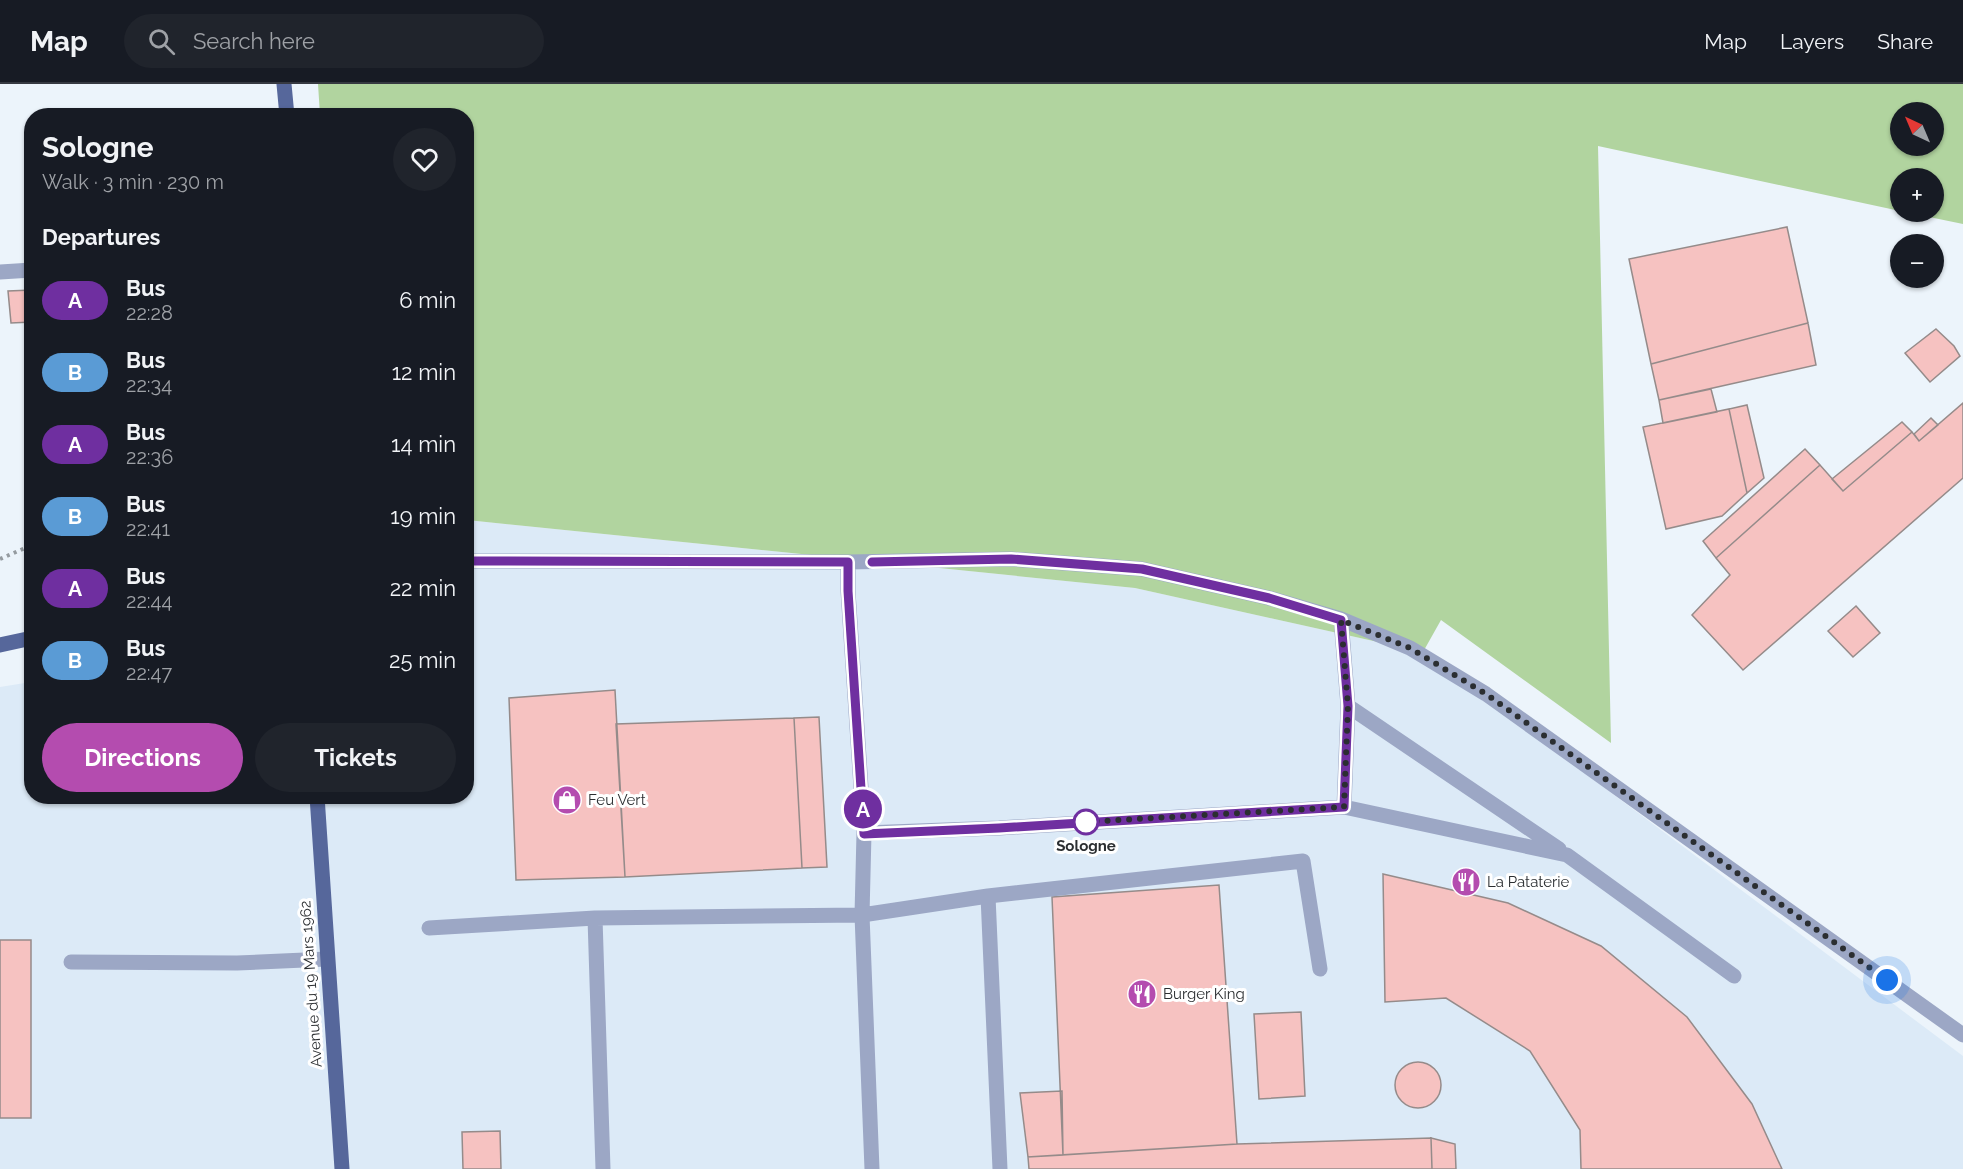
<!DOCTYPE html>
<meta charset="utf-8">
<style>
body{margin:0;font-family:Raleway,sans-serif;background:#20242c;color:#f1f3f6;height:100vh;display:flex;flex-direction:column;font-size:22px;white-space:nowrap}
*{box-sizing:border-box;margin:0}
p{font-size:20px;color:#9ea1a6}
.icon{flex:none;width:33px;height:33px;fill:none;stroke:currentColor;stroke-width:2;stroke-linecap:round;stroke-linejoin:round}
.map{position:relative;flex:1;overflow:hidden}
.side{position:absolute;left:24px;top:24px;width:450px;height:696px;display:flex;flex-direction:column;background:#171b24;border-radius:24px;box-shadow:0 2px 4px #0004}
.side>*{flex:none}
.badge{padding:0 12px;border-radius:20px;font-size:21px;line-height:39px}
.needle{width:39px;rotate:316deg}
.fabs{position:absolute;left:1890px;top:18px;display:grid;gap:12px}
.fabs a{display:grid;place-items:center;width:54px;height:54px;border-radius:50%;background:#171b24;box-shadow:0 2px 4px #0004;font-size:30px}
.you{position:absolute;width:30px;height:30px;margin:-15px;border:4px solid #fff;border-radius:50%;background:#1a73e8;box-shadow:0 0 0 9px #1a73e833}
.map>.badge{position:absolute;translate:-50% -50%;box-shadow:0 0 0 3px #fff}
h2{padding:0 18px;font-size:22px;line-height:54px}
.round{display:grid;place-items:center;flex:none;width:63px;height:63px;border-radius:32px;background:#20242c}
.overview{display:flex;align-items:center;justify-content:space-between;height:102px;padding:0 18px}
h1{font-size:28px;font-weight:700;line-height:45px}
.primary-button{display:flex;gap:12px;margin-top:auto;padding:12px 18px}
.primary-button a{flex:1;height:69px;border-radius:36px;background:#b44caf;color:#fff;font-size:24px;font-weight:700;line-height:69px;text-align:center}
.primary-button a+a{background:#20242c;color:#f1f3f6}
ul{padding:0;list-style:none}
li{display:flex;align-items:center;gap:18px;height:72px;padding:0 18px}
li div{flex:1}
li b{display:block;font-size:22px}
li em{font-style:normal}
li .badge{min-width:66px;font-weight:700;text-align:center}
header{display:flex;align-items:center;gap:36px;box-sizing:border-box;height:84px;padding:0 30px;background:#171b24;border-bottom:2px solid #363941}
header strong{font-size:28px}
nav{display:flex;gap:33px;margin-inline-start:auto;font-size:21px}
.search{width:420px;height:54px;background:#20242c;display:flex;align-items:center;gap:15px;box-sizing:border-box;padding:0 21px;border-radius:33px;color:#9ea1a6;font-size:22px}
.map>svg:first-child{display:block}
.built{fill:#dceaf7}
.green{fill:#b1d49f;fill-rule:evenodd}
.building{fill:#f6c2c1;stroke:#958b8a;stroke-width:1.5}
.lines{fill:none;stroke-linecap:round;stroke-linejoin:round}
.path{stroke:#959ba0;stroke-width:4;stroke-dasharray:3 4.5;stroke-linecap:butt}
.minor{stroke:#9ca7c5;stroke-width:15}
.major{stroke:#56679b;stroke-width:15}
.line-casing{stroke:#fff;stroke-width:14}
.line{stroke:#6f2fa0;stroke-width:9}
.walk{stroke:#2b2e31;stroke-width:6;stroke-dasharray:0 10.8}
.stop-dot{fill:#fff;stroke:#6f2fa0;stroke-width:3}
.labels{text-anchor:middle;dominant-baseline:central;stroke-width:6;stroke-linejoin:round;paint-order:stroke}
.poi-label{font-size:15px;fill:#2b2e31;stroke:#fff;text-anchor:start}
.stop-label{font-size:15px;font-weight:bold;fill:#2b2e31;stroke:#fff}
.street-label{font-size:15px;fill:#2b2e31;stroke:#fff}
</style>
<header>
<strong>Map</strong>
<div class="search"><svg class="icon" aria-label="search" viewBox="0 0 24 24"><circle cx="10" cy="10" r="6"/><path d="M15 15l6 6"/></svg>Search here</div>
<nav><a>Map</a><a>Layers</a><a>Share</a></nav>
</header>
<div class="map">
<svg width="1963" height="1085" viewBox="0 0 1963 1085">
<rect width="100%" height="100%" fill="#ecf4fb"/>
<path class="built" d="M467,436l668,68 288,64 540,404v113h-1963v-482l31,-5 1,114h434z"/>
<path class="green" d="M318,0h1645v140l-58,-12h29v-34h-34v33l-302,-65 13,597 -170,-123 -18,32 -288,-64 -668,-68 -1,-404 -146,-1zM1900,28h34v34h-34z"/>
<path class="building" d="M1787,143l21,96 -157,41 -22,-105z
M32,206v32l-21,1 -3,-32z
M1808,239l8,42 -157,35 -8,-36z
M1936,245l18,17 6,10 -30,26 -25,-29z
M1711,305l6,23 -54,11 -4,-23z
M1963,319v75l-220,192 -51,-55 38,-40 -14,-17 104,-93 23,26 69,-59 7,9z
M1747,321l17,73 -17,15 -18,-84z
M1729,325l18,84 -25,23 -56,13 -23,-102z
M1931,334l7,7 -19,16 -5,-7z
M1902,338l10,10 -69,59 -11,-12z
M1805,365l15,16 -104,93 -13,-17z
M1856,522l24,27 -27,24 -25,-26z
M615,606l10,187 -109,3 -7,-182z
M819,633l8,150 -25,1 -8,-150z
M794,634l8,150 -177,9 -9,-153z
M1383,790l125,29 93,43 86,71 65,87 30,65h-201l-1,-39 -50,-79 -84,-53 -61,4z
M1219,801l18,259 -174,11 -11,-258z
M0,856h31v178h-31z
M1301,928l4,84 -46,3 -5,-85z
M1395 1001a23 23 0 1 1 46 0a23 23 0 1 1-46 0Z
M1062,1007l1,64 -35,2 -8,-64z
M500,1047l1,38h-38l-1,-37z
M1431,1054l24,6 1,25h-24z
M1431,1054l1,31h-403l-1,-12 209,-13z"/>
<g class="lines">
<path class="path" d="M0,475l32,-14"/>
<path class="minor" d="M0,188l32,-2
M466,477l382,1 163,-3 131,10 127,29 72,21 69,29 76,46 477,341
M848,478v29l16,242 -2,82 10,254
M1341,535l7,87 -4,101
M1348,622l211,143
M864,749l135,-5 345,-21 223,48 167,121
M988,812l12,273
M595,834l8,251
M429,844l166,-10 267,-3 126,-19 315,-35 17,108
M71,878l166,1 90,-4"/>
<path class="major" d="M284,0l3,32
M0,561l32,-7
M317,712l25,373"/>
</g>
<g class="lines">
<g class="line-casing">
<path id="line" d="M466,477l382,1v29l16,243 135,-6 345,-21 4,-101 -7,-86 -72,-22 -127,-29 -131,-10 -139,3"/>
</g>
<use href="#line" class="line"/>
<path class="walk" d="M1086,738l258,-15 4,-101 -7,-86 69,28 76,46 401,286"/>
</g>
<defs>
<g id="shop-disc" transform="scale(1.5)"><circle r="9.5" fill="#b44caf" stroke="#fff"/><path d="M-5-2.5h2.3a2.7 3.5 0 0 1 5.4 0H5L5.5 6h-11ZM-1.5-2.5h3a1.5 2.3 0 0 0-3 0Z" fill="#fff"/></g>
<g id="restaurant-disc" transform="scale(1.5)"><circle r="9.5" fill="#b44caf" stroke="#fff"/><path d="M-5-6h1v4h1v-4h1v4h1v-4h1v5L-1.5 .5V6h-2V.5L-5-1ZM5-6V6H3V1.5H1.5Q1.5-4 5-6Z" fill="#fff"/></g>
</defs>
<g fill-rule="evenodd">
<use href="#shop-disc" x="567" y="716"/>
<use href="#restaurant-disc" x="1466" y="798"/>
<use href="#restaurant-disc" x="1142" y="910"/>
</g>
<circle class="stop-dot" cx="1086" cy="738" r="12"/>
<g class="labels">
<g class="poi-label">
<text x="588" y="716">Feu Vert</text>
<text x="1487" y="798">La Pataterie</text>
<text x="1163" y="910">Burger King</text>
</g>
<g class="stop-label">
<text x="1086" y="762">Sologne</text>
</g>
<g class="street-label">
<text transform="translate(311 900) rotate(-94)">Avenue du 19 Mars 1962</text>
</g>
</g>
</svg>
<div class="fabs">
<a><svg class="needle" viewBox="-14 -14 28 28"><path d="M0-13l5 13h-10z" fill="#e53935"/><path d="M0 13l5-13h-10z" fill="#9ea1a6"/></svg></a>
<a>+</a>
<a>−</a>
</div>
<div class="you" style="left:1887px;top:896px"></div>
<b class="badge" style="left:863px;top:725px;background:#6f2fa0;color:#fff">A</b>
<section class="side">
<div class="overview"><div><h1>Sologne</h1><p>Walk · 3 min · 230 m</p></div><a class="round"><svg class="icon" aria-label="heart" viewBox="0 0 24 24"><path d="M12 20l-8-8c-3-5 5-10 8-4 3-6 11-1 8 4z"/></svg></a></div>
<h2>Departures</h2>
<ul>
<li><span class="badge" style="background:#6f2fa0;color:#fff">A</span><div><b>Bus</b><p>22:28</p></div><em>6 min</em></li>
<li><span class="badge" style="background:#5a9bd5;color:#fff">B</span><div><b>Bus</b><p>22:34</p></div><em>12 min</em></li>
<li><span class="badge" style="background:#6f2fa0;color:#fff">A</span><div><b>Bus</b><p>22:36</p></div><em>14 min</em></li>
<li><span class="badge" style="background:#5a9bd5;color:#fff">B</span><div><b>Bus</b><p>22:41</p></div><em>19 min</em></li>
<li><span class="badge" style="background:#6f2fa0;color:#fff">A</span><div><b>Bus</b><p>22:44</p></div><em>22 min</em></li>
<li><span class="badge" style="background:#5a9bd5;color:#fff">B</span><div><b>Bus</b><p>22:47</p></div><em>25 min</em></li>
</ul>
<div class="primary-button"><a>Directions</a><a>Tickets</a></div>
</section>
</div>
